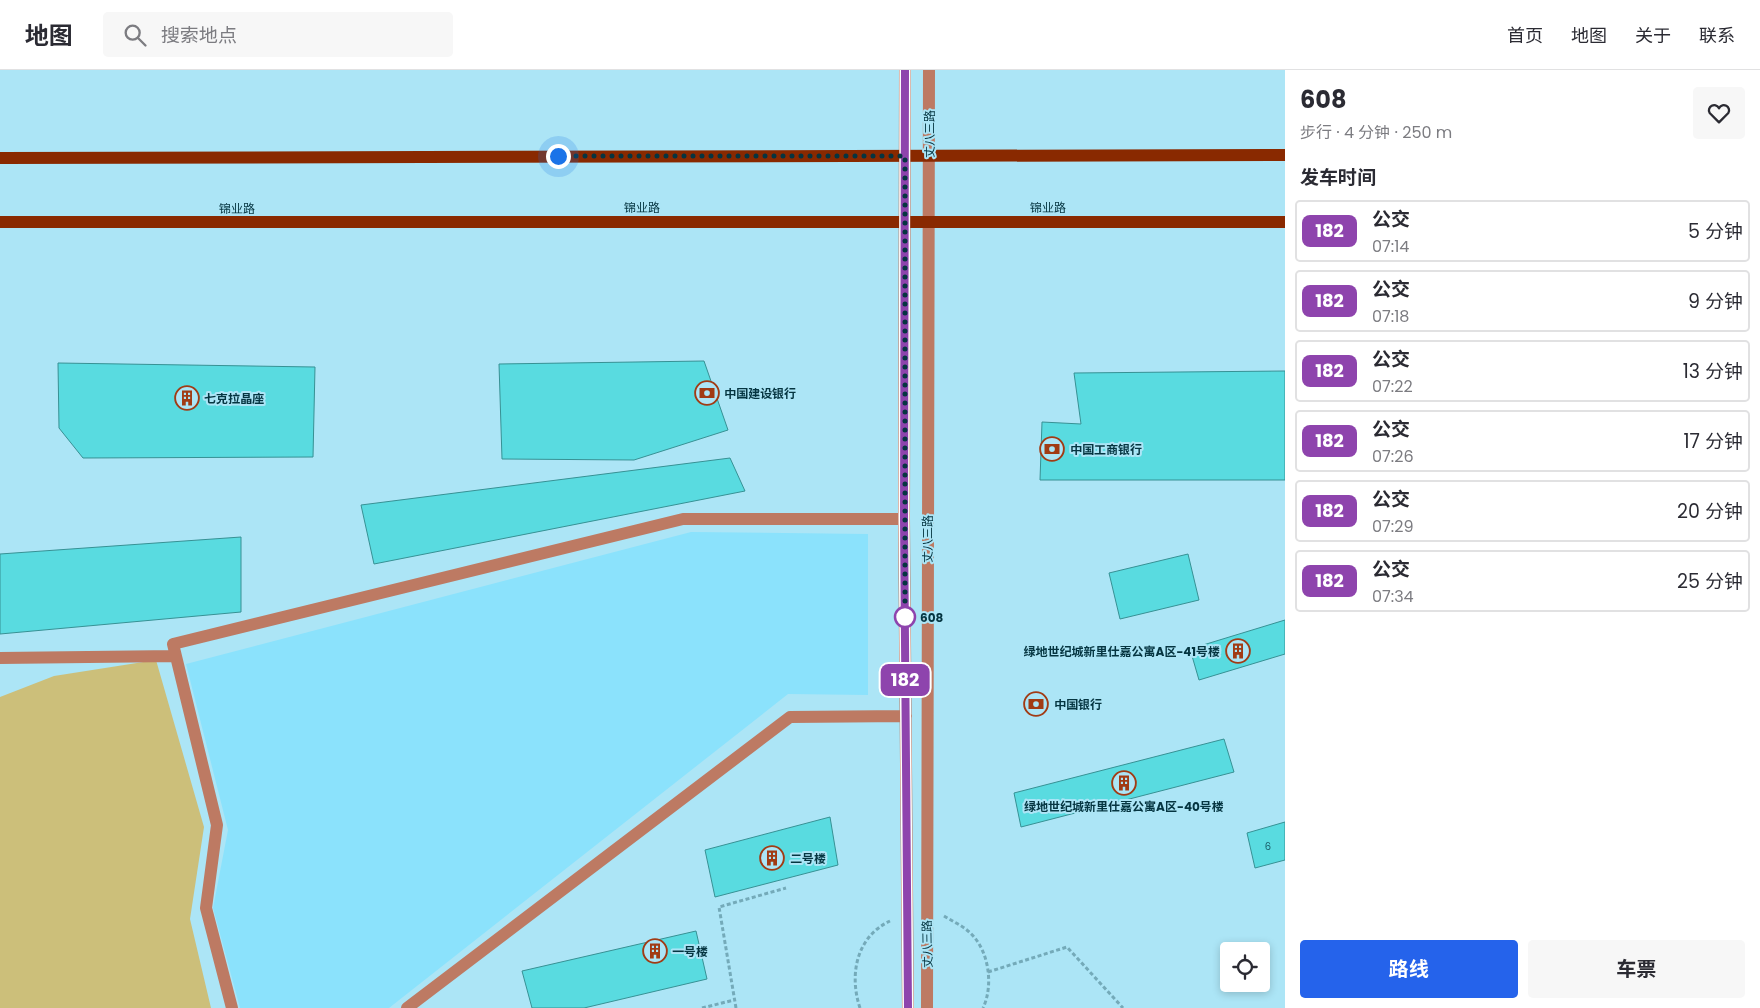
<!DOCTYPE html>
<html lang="zh">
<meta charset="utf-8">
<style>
body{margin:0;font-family:Poppins,"Noto Sans SC",sans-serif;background:#f7f7f7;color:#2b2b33;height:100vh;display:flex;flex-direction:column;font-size:19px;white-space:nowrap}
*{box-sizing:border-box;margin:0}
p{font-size:16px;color:#7c7c81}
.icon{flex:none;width:28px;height:28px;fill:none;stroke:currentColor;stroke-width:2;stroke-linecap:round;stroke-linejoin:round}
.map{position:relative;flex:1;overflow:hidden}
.details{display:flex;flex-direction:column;background:#fff;width:475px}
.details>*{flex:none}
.badge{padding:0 10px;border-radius:8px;font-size:18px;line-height:32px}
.buttons{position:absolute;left:1220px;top:872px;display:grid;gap:10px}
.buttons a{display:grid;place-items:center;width:50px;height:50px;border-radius:5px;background:#fff;box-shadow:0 2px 8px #0003;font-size:25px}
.you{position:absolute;width:25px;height:25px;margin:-12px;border:4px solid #fff;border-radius:50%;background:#1a73e8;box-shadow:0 0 0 8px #1a73e833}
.map>.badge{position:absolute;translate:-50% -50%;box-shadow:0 0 0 2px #fff}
h2{padding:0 15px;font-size:19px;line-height:45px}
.round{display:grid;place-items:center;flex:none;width:52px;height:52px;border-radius:5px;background:#f7f7f7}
.overview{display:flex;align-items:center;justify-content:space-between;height:85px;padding:0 15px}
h1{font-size:24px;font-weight:700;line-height:38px}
.button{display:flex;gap:10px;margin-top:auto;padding:10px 15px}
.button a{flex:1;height:58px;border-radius:5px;background:#2563eb;color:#fff;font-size:20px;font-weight:700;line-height:58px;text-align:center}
.button a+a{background:#f7f7f7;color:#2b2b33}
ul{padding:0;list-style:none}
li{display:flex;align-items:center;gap:15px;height:62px;margin:0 10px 8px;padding:0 5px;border:2px solid #e1e1e2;border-radius:5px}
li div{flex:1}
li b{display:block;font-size:19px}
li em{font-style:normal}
li .badge{min-width:55px;font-weight:700;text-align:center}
header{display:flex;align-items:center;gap:30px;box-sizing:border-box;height:70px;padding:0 25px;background:#fff;border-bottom:1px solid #e1e1e2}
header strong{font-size:24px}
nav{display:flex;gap:28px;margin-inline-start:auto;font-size:18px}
.search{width:350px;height:45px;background:#f7f7f7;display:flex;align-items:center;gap:12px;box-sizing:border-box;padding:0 18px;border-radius:5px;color:#7c7c81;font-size:19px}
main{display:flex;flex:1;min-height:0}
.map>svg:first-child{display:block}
.built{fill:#8be2fc}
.green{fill:#ccbf7a}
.building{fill:#59dbe0;stroke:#379194}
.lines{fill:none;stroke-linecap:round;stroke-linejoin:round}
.path{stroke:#74aab9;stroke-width:3;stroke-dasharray:4 2.5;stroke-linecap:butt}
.minor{stroke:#bd7a63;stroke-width:12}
.major{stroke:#892900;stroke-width:12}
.line-casing{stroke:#fff;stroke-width:11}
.line{stroke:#8e44ad;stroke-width:8}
.walk{stroke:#053541;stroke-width:5;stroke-dasharray:0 9}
.stop-dot{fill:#fff;stroke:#8e44ad;stroke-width:2.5}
.labels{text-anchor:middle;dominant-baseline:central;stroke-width:4;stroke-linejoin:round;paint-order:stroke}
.number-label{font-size:10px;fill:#1a5e69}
.street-label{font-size:12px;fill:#053541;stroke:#ace5f6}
.poi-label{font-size:12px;font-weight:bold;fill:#053541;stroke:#ace5f6;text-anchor:start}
.stop-label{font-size:12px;font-weight:bold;fill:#053541;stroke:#ace5f6;text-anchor:start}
</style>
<header>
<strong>地图</strong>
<div class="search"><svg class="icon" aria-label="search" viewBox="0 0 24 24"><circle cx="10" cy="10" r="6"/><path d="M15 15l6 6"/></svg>搜索地点</div>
<nav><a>首页</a><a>地图</a><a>关于</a><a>联系</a></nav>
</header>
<main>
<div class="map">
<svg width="1285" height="938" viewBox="0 0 1285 938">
<rect width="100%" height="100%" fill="#ace5f6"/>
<path class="built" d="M691,462l177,2v161l-80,-1 -399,314h-149l-27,-100 15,-78 -42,-166z"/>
<path class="green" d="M156,590l48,167 -14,92 21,89h-211v-311l54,-21z"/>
<path class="building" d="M704,291l24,69 -94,30 -132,-1 -3,-95z
M58,293l257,4 -2,90 -230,1 -24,-30z
M1285,301v109h-245l2,-58 39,2 -7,-51z
M730,388l15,33 -371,73 -13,-59z
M241,467v75l-241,22v-80z
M1188,484l11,46 -79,19 -11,-46z
M1285,550v34l-86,26 -9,-31z
M1224,669l10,33 -213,55 -7,-34z
M830,747l8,48 -123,32 -10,-47z
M1285,752v38l-30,8 -8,-35z
M696,861l11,48 -123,29h-52l-10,-37z"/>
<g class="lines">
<path class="path" d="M944,846c8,5 17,9 24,15 21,17 26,54 15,77
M988,902l79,-25 56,61
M702,938l32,-8
M736,938l-17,-101 67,-19
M860,938c-11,-33 -4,-71 30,-87"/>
<path class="minor" d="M905,0l-1,449 4,489
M0,588l176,-2
M232,938l-26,-100 11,-83 -44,-181 510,-125h221
M407,938l383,-291 116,-1
M927,938l2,-938"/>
<path class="major" d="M0,88l1285,-3
M0,152h1285"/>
</g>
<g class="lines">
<g class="line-casing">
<path id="line" d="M905,0l-1,449 4,489"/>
</g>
<use href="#line" class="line"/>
<path class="walk" d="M558,86h347v461"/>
</g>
<defs>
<g id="bank-ring" transform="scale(1.25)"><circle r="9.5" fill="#ace5f6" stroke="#a13b14" stroke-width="1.5"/><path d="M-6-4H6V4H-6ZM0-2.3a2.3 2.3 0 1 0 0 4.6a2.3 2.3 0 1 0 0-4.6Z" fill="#a13b14"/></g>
<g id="building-ring" transform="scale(1.25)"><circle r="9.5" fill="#ace5f6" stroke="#a13b14" stroke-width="1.5"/><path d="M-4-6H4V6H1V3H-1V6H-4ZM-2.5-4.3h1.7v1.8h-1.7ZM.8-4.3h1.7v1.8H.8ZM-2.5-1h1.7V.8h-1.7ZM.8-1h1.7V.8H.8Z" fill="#a13b14"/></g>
</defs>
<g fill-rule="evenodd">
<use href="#bank-ring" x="707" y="323"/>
<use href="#building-ring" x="187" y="328"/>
<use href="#bank-ring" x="1052" y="379"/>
<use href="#building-ring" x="1238" y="581"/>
<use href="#bank-ring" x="1036" y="634"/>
<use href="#building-ring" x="1124" y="713"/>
<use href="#building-ring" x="772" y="788"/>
<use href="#building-ring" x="655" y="881"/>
</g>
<circle class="stop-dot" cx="905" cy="547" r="10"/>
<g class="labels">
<g class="number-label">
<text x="1268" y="776">6</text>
</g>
<g class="street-label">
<text transform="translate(929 64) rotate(-90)">丈八三路</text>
<text x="642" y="137">锦业路</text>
<text x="1048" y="137">锦业路</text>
<text x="237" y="138">锦业路</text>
<text transform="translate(927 469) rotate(-90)">丈八三路</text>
<text transform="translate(927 874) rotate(-91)">丈八三路</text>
</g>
<g class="poi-label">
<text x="724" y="323">中国建设银行</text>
<text x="204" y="328">七克拉晶座</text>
<text x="1070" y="379">中国工商银行</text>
<text x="1220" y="581" text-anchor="end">绿地世纪城新里仕嘉公寓A区-41号楼</text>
<text x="1054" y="634">中国银行</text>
<text x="1124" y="736" text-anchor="middle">绿地世纪城新里仕嘉公寓A区-40号楼</text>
<text x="790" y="788">二号楼</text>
<text x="672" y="881">一号楼</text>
</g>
<g class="stop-label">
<text x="920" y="547">608</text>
</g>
</g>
</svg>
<div class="buttons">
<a><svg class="icon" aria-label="locate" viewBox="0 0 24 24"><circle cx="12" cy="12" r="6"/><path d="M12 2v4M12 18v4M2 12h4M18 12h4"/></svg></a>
</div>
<div class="you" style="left:558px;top:86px"></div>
<b class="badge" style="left:905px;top:610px;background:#8e44ad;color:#fff">182</b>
</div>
<section class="details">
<div class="overview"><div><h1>608</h1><p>步行 · 4 分钟 · 250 m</p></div><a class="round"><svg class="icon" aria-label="heart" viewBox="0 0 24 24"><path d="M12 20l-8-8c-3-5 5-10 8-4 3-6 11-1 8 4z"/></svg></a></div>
<h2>发车时间</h2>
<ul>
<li><span class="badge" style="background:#8e44ad;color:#fff">182</span><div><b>公交</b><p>07:14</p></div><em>5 分钟</em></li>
<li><span class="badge" style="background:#8e44ad;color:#fff">182</span><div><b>公交</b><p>07:18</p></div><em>9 分钟</em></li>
<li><span class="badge" style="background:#8e44ad;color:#fff">182</span><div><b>公交</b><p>07:22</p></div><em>13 分钟</em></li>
<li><span class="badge" style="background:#8e44ad;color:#fff">182</span><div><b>公交</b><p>07:26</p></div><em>17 分钟</em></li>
<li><span class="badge" style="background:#8e44ad;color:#fff">182</span><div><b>公交</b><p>07:29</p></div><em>20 分钟</em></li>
<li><span class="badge" style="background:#8e44ad;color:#fff">182</span><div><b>公交</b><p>07:34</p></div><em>25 分钟</em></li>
</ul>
<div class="button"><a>路线</a><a>车票</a></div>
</section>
</main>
